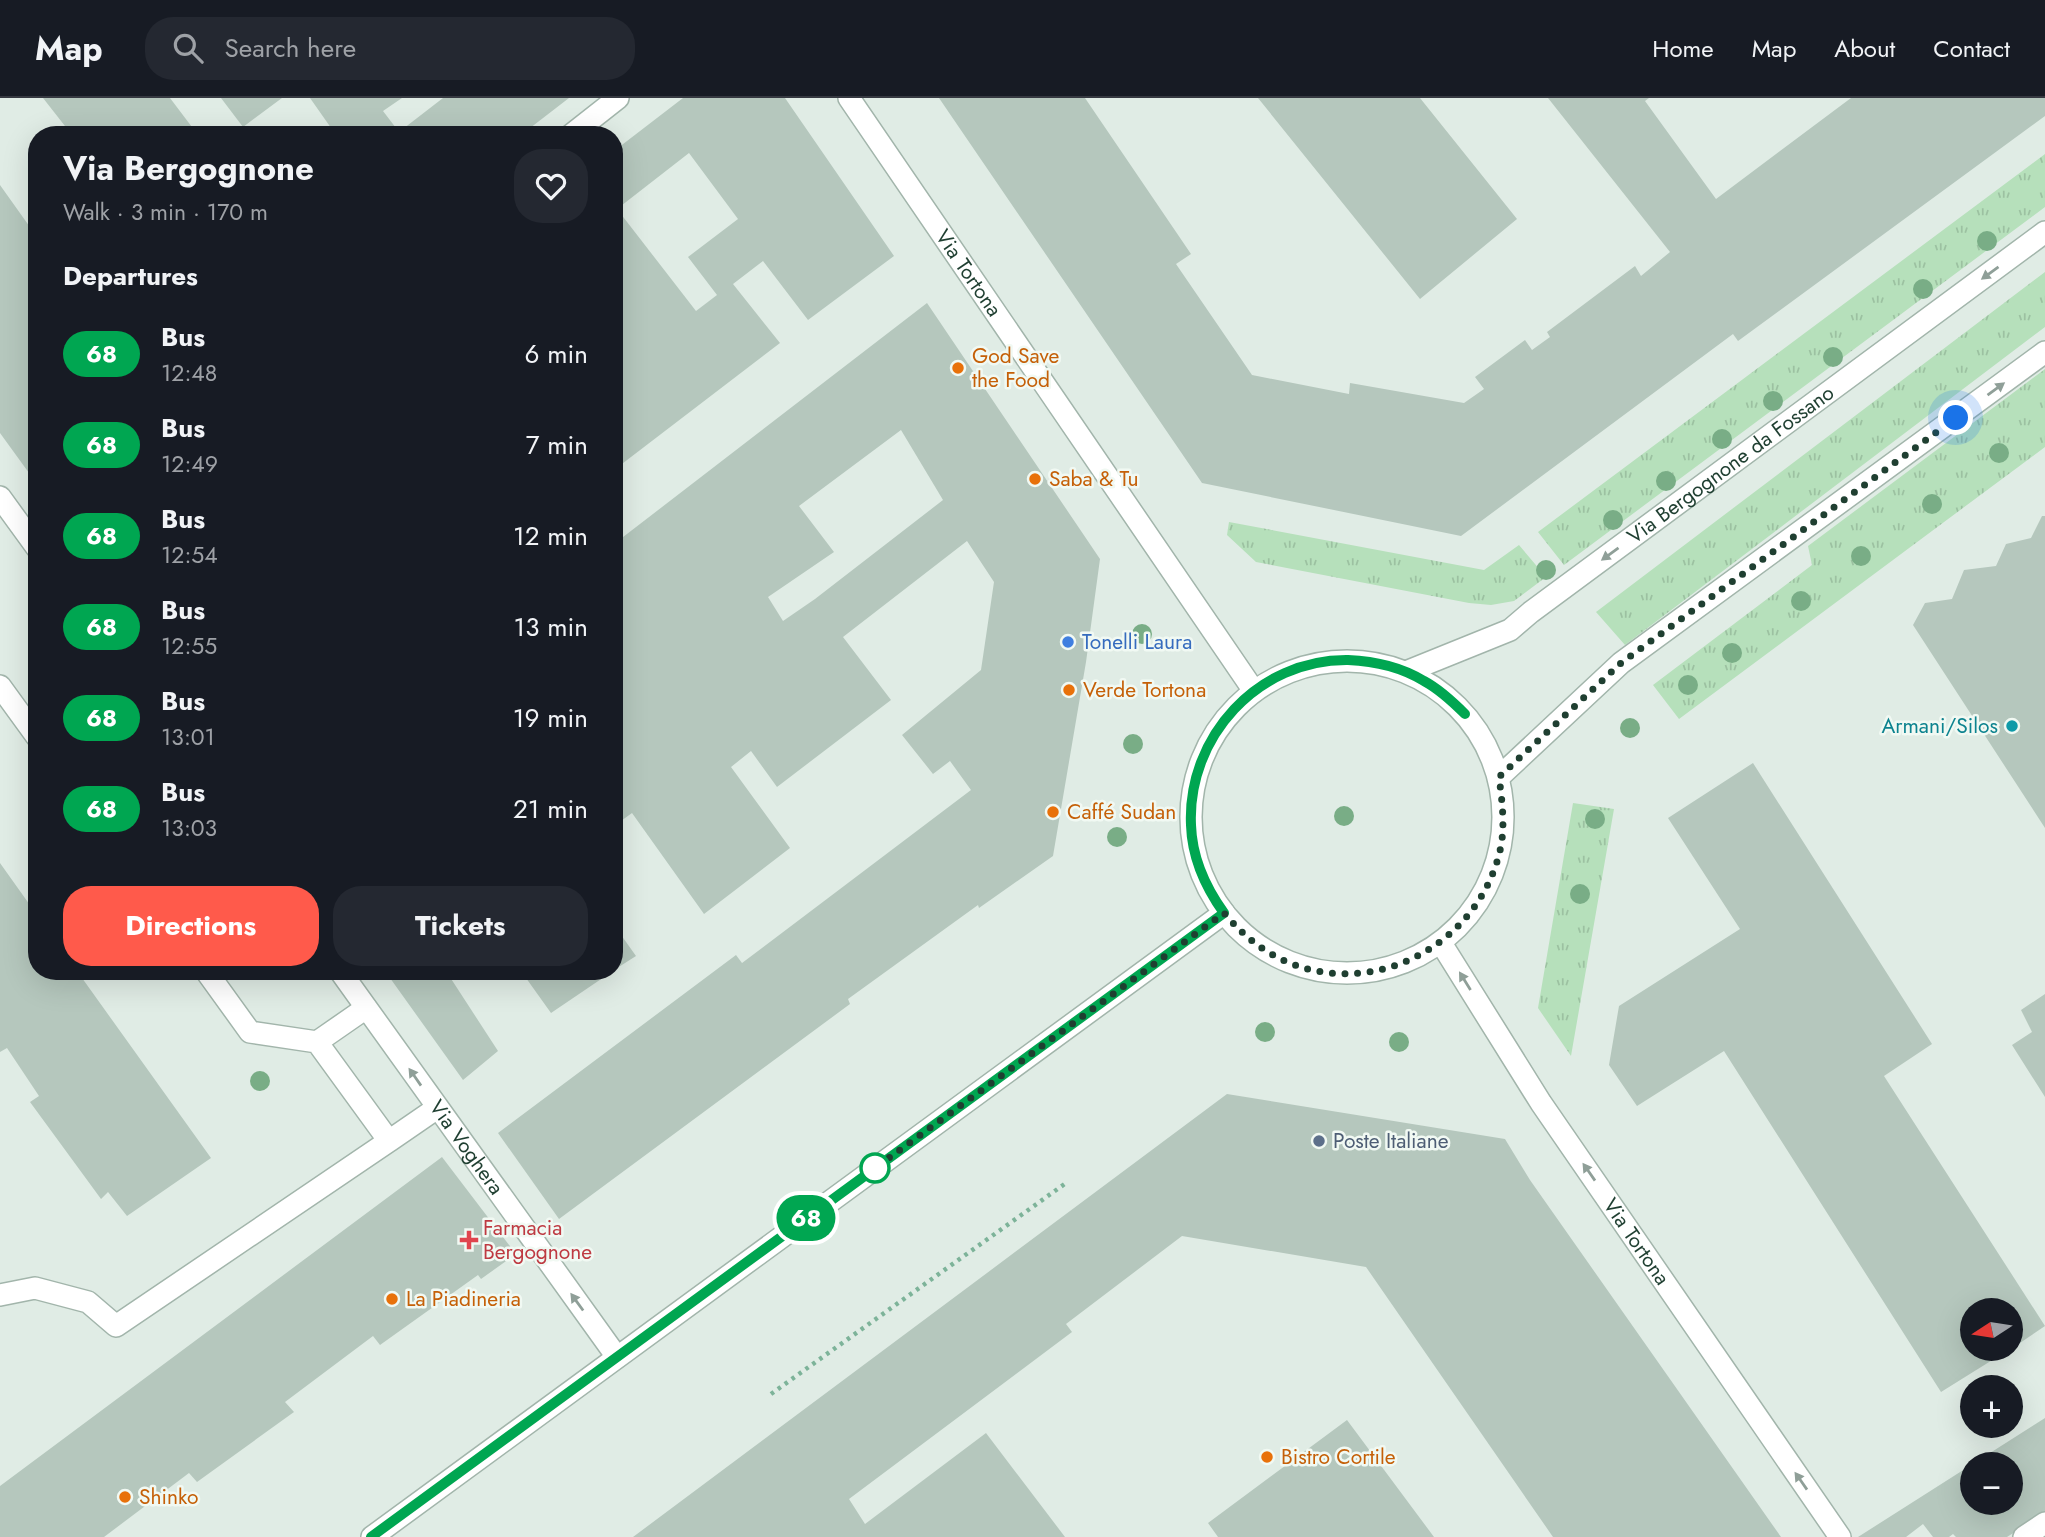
<!DOCTYPE html>
<meta charset="utf-8">
<style>
body{margin:0;font-family:Jost,sans-serif;background:#242831;color:#f1f3f6;height:100vh;display:flex;flex-direction:column;font-size:26px;white-space:nowrap}
*{box-sizing:border-box;margin:0}
p{font-size:23px;color:#9ea1a6}
.icon{flex:none;width:38px;height:38px;fill:none;stroke:currentColor;stroke-width:2;stroke-linecap:round;stroke-linejoin:round}
.map{position:relative;flex:1;overflow:hidden}
.drawer{position:absolute;left:28px;top:28px;width:595px;height:854px;display:flex;flex-direction:column;background:#171b24;border-radius:28px;box-shadow:0 7px 28px #0002}
.drawer>*{flex:none}
.badge{padding:0 14px;border-radius:23px;font-size:24px;line-height:46px}
.needle{width:46px;rotate:258deg}
.fabs{position:absolute;left:1960px;top:1200px;display:grid;gap:14px}
.fabs a{display:grid;place-items:center;width:63px;height:63px;border-radius:50%;background:#171b24;box-shadow:0 7px 28px #0002;font-size:35px}
.you{position:absolute;width:35px;height:35px;margin:-18px;border:5px solid #fff;border-radius:50%;background:#1a73e8;box-shadow:0 0 0 10px #1a73e833}
.map>.badge{position:absolute;translate:-50% -50%;box-shadow:0 0 0 4px #fff}
h2{padding:0 35px;font-size:26px;line-height:63px}
.round{display:grid;place-items:center;flex:none;width:74px;height:74px;border-radius:28px;background:#242831}
.overview{display:flex;align-items:center;justify-content:space-between;height:119px;padding:0 35px}
h1{font-size:33px;font-weight:700;line-height:52px}
.primary-button{display:flex;gap:14px;margin-top:auto;padding:14px 35px}
.primary-button a{flex:1;height:80px;border-radius:28px;background:#ff5a4b;color:#fff;font-size:28px;font-weight:700;line-height:80px;text-align:center}
.primary-button a+a{background:#242831;color:#f1f3f6}
ul{padding:0;list-style:none}
li{display:flex;align-items:center;gap:21px;height:91px;padding:0 35px}
li div{flex:1}
li b{display:block;font-size:26px}
li em{font-style:normal}
li .badge{min-width:77px;font-weight:700;text-align:center}
header{display:flex;align-items:center;gap:42px;box-sizing:border-box;height:98px;padding:0 35px;background:#171b24;border-bottom:2px solid #363941}
header strong{font-size:33px}
nav{display:flex;gap:38px;margin-inline-start:auto;font-size:24px}
.search{width:490px;height:63px;background:#242831;display:flex;align-items:center;gap:18px;box-sizing:border-box;padding:0 24px;border-radius:28px;color:#9ea1a6;font-size:26px}
.map>svg:first-child{display:block}
.grass{fill:url(#grass-tufts)}
.building{fill:#b5c7bd;fill-rule:evenodd}
.lines{fill:none;stroke-linecap:round;stroke-linejoin:round}
.service-casing{stroke:#a2b5ab;stroke-width:24}
.minor-casing{stroke:#a2b5ab;stroke-width:24}
.path{stroke:#7db399;stroke-width:4.5;stroke-dasharray:3.5 5;stroke-linecap:butt}
.service{stroke:#fff;stroke-width:21}
.minor{stroke:#fff;stroke-width:21}
.tree{fill:#79ad86}
.oneway{fill:#8f9f98}
.line-casing{stroke:#fff;stroke-width:16}
.line{stroke:#00a651;stroke-width:10}
.walk{stroke:#1f3f31;stroke-width:7;stroke-dasharray:0 12.6}
.food-dot{fill:#e8710a;stroke:#f1f9f3;stroke-width:2.5}
.shop-dot{fill:#3f7fe0;stroke:#f1f9f3;stroke-width:2.5}
.culture-dot{fill:#0f9aa8;stroke:#f1f9f3;stroke-width:2.5}
.service-dot{fill:#5c6f8a;stroke:#f1f9f3;stroke-width:2.5}
.stop-dot{fill:#fff;stroke:#00a651;stroke-width:3.5}
.health-dot{fill:#e0444e;stroke:#f1f9f3;stroke-width:2.5}
.labels{text-anchor:middle;dominant-baseline:central;stroke-width:5;stroke-linejoin:round;paint-order:stroke}
.street-label{font-size:21px;fill:#1f3f31;stroke:#f1f9f3}
.food-label{font-size:21px;fill:#c56008;stroke:#f1f9f3;text-anchor:start}
.shop-label{font-size:21px;fill:#366cbe;stroke:#f1f9f3;text-anchor:start}
.culture-label{font-size:21px;fill:#0d838f;stroke:#f1f9f3;text-anchor:end}
.service-label{font-size:21px;fill:#4e5e75;stroke:#f1f9f3;text-anchor:start}
.health-label{font-size:21px;fill:#be3a42;stroke:#f1f9f3;text-anchor:start}
</style>
<header>
<strong>Map</strong>
<div class="search"><svg class="icon" aria-label="search" viewBox="0 0 24 24"><circle cx="10" cy="10" r="6"/><path d="M15 15l6 6"/></svg>Search here</div>
<nav><a>Home</a><a>Map</a><a>About</a><a>Contact</a></nav>
</header>
<div class="map">
<svg width="2045" height="1439" viewBox="0 0 2045 1439">
<defs>
<pattern id="grass-tufts" width="24" height="20" patternUnits="userSpaceOnUse" patternTransform="scale(1.75)"><rect width="24" height="20" fill="#b6e0bb"/><path d="M3 7l-1-3M5 7V3M7 7l1-3M15 17l-1-3M17 17v-4M19 17l1-3" fill="none" stroke="#9cc1a1"/></pattern>
</defs>
<rect width="100%" height="100%" fill="#e0ece5"/>
<path class="grass" d="M2045,56v53l-481,358 -26,-33z
M2045,174v55l-420,318 -29,-33z
M2045,271v78l-366,272 -26,-34 159,-120 -4,-19z
M1229,424l255,48 35,-25 27,32 -32,24 -23,4 -22,-2 -213,-41 -29,-27z
M1573,705l41,6 -43,247 -33,-48z"/>
<path class="building" d="M43,0h127l28,37h-126z
M221,0h61l-39,29z
M310,0h92l-19,13 16,21 44,-34h126l-48,37h-185z
M683,0h102l109,158 -86,64 -45,-59 -30,23 47,59 -166,127v-319zM689,55l49,66 -50,38 29,38 -21,16 -79,-102z
M939,0h146l106,156 -15,10 76,111 97,19 1,-11 114,20 20,-14 -9,-12 50,-37 7,10 18,-13 -3,-5 88,-66 6,10 29,-24 -122,-154h101l-4,3 71,98 135,-101h194v18l-307,225 -5,-7 -272,202 -259,-53z
M1258,0h162l97,121 -97,80z
M0,87l37,52v247l-37,-51z
M927,205l173,256 -14,103 -33,194 -74,52 -1,-3 -130,94 2,5 -291,215 -61,-86 238,-178 6,8 229,-173 -21,-29 -17,13 -31,-39 79,-65 13,-88 -27,-41 -124,96 48,63 -114,87 -26,-36 -20,16 59,81 -86,66 -72,-101 -18,13v-282zM901,332l42,70 -128,99 -32,22 -15,-24 66,-45 -35,-46z
M2042,418h3v312l-132,-203 12,-22 27,-4 12,-29 32,-4 10,-22 25,-6z
M1753,665l179,281 -48,32 161,250 -34,23v-38h-39v38h38l-69,43 -217,-341 -87,55 -28,-41 10,-59 121,-77 -72,-111z
M0,765l37,52v56h40l134,187 -84,58 -19,-24 -7,7 -71,-97 9,-6 -32,-48 -7,4z
M614,827l22,31 -22,14z
M385,873h61l52,80 -35,29z
M521,873h92l-62,42z
M2045,896v103l-33,-52 20,-13 -11,-22z
M1227,996l278,45 25,41 251,357h-228l-187,-270 -184,-31 -116,88 6,8 -223,167 16,25 121,-91 79,104h-432z
M442,1059l74,97 -35,25 -3,-4 -98,70 -7,-9 -88,66 9,10 -97,70 -8,-9 -85,64h-104v-51z
M2045,1320v95l-38,24h-51l-3,-3 -4,3h-16l-10,-13 -17,13h-48zM1972,1367h39v38h-39z
M1347,1322l87,117h-216l-10,-14z"/>
<g class="lines">
<g class="service-casing">
<path id="service" d="M0,588l37,51
M206,873l44,61 67,10 49,-34
M389,1043l48,-33
M0,1197l35,-7 53,14 28,24 273,-185 -72,-99
M2024,1439l21,-14"/>
</g>
<g class="minor-casing">
<g id="minor">
<path id="s1" d="M849,0l405,593"/>
<path d="M571,37l47,-37"/>
<path d="M0,399l37,51"/>
<circle cx="1347" cy="719" r="156"/>
<path id="s2" d="M1406,574l104,-42 21,-18 514,-380"/>
<path d="M1499,679l122,-114 424,-311"/>
<path id="s3" d="M1441,845l100,160 299,434"/>
<path id="s4" d="M340,873l277,386"/>
<path d="M372,1439l852,-624"/>
</g>
</g>
<path class="path" d="M771,1296l295,-211"/>
<use href="#service" class="service"/>
<use href="#minor" class="minor"/>
</g>
<g class="tree">
<circle cx="1987" cy="143" r="10"/>
<circle cx="1923" cy="191" r="10"/>
<circle cx="1833" cy="259" r="10"/>
<circle cx="1773" cy="303" r="10"/>
<circle cx="1722" cy="341" r="10"/>
<circle cx="1999" cy="355" r="10"/>
<circle cx="1666" cy="383" r="10"/>
<circle cx="1932" cy="406" r="10"/>
<circle cx="1613" cy="422" r="10"/>
<circle cx="1861" cy="458" r="10"/>
<circle cx="1546" cy="472" r="10"/>
<circle cx="1801" cy="503" r="10"/>
<circle cx="1142" cy="536" r="10"/>
<circle cx="1732" cy="555" r="10"/>
<circle cx="1688" cy="587" r="10"/>
<circle cx="1630" cy="630" r="10"/>
<circle cx="1133" cy="646" r="10"/>
<circle cx="1344" cy="718" r="10"/>
<circle cx="1595" cy="721" r="10"/>
<circle cx="1117" cy="739" r="10"/>
<circle cx="1580" cy="796" r="10"/>
<circle cx="1265" cy="934" r="10"/>
<circle cx="1399" cy="944" r="10"/>
<circle cx="260" cy="983" r="10"/>
</g>
<defs><path id="oneway-solid" d="M-6-.8H1V-3.2L6.5 0L1 3.2V.8H-6Z" transform="scale(1.75)"/></defs>
<g class="oneway">
<use href="#oneway-solid" transform="translate(1990 175) rotate(144)"/>
<use href="#oneway-solid" transform="translate(1996 291) rotate(-36)"/>
<use href="#oneway-solid" transform="translate(1610 456) rotate(144)"/>
<use href="#oneway-solid" transform="translate(1465 883) rotate(-122)"/>
<use href="#oneway-solid" transform="translate(415 979) rotate(-125)"/>
<use href="#oneway-solid" transform="translate(1589 1074) rotate(-125)"/>
<use href="#oneway-solid" transform="translate(577 1204) rotate(-126)"/>
<use href="#oneway-solid" transform="translate(1801 1383) rotate(-125)"/>
</g>
<g class="lines">
<g class="line-casing">
<path id="line" d="M371,1439l853,-624c-18,-25 -32,-56 -33,-88 -4,-88 67,-166 157,-165 26,1 53,7 76,21 15,8 28,20 41,33"/>
</g>
<use href="#line" class="line"/>
<path class="walk" d="M875,1070l-8,6 357,-261c13,15 27,29 44,39 92,56 212,-2 233,-106 4,-22 1,-46 -2,-69l122,-114 335,-245"/>
</g>
<g class="food-dot">
<circle cx="958" cy="270" r="7"/>
<circle cx="1035" cy="381" r="7"/>
<circle cx="1069" cy="592" r="7"/>
<circle cx="1053" cy="714" r="7"/>
<circle cx="392" cy="1201" r="7"/>
<circle cx="1267" cy="1359" r="7"/>
<circle cx="125" cy="1399" r="7"/>
</g>
<circle class="shop-dot" cx="1068" cy="544" r="7"/>
<circle class="culture-dot" cx="2012" cy="628" r="7"/>
<circle class="service-dot" cx="1319" cy="1043" r="7"/>
<circle class="stop-dot" cx="875" cy="1070" r="14"/>
<path class="health-dot" d="M465.5 1131.5h7v7h7v7h-7v7h-7v-7h-7v-7h7z"/>
<g class="labels">
<g class="street-label">
<text stroke="none"><textPath href="#s1" startOffset="212">Via Tortona</textPath></text>
<text stroke="none"><textPath href="#s2" startOffset="388">Via Bergognone da Fossano</textPath></text>
<text stroke="none"><textPath href="#s4" startOffset="217">Via Voghera</textPath></text>
<text stroke="none"><textPath href="#s3" startOffset="357">Via Tortona</textPath></text>
</g>
<g class="food-label">
<text x="972" y="258">God Save<tspan x="972" dy="24">the Food</tspan></text>
<text x="1049" y="381">Saba &amp; Tu</text>
<text x="1083" y="592">Verde Tortona</text>
<text x="1067" y="714">Caffé Sudan</text>
<text x="406" y="1201">La Piadineria</text>
<text x="1281" y="1359">Bistro Cortile</text>
<text x="139" y="1399">Shinko</text>
</g>
<g class="shop-label">
<text x="1082" y="544">Tonelli Laura</text>
</g>
<g class="culture-label">
<text x="1998" y="628">Armani/Silos</text>
</g>
<g class="service-label">
<text x="1333" y="1043">Poste Italiane</text>
</g>
<g class="health-label">
<text x="483" y="1130">Farmacia<tspan x="483" dy="24">Bergognone</tspan></text>
</g>
</g>
</svg>
<div class="fabs">
<a><svg class="needle" viewBox="-14 -14 28 28"><path d="M0-13l5 13h-10z" fill="#e53935"/><path d="M0 13l5-13h-10z" fill="#9ea1a6"/></svg></a>
<a>+</a>
<a>−</a>
</div>
<div class="you" style="left:1956px;top:320px"></div>
<b class="badge" style="left:806px;top:1120px;background:#00a651;color:#fff">68</b>
<section class="drawer">
<div class="overview"><div><h1>Via Bergognone</h1><p>Walk · 3 min · 170 m</p></div><a class="round"><svg class="icon" aria-label="heart" viewBox="0 0 24 24"><path d="M12 20l-8-8c-3-5 5-10 8-4 3-6 11-1 8 4z"/></svg></a></div>
<h2>Departures</h2>
<ul>
<li><span class="badge" style="background:#00a651;color:#fff">68</span><div><b>Bus</b><p>12:48</p></div><em>6 min</em></li>
<li><span class="badge" style="background:#00a651;color:#fff">68</span><div><b>Bus</b><p>12:49</p></div><em>7 min</em></li>
<li><span class="badge" style="background:#00a651;color:#fff">68</span><div><b>Bus</b><p>12:54</p></div><em>12 min</em></li>
<li><span class="badge" style="background:#00a651;color:#fff">68</span><div><b>Bus</b><p>12:55</p></div><em>13 min</em></li>
<li><span class="badge" style="background:#00a651;color:#fff">68</span><div><b>Bus</b><p>13:01</p></div><em>19 min</em></li>
<li><span class="badge" style="background:#00a651;color:#fff">68</span><div><b>Bus</b><p>13:03</p></div><em>21 min</em></li>
</ul>
<div class="primary-button"><a>Directions</a><a>Tickets</a></div>
</section>
</div>
